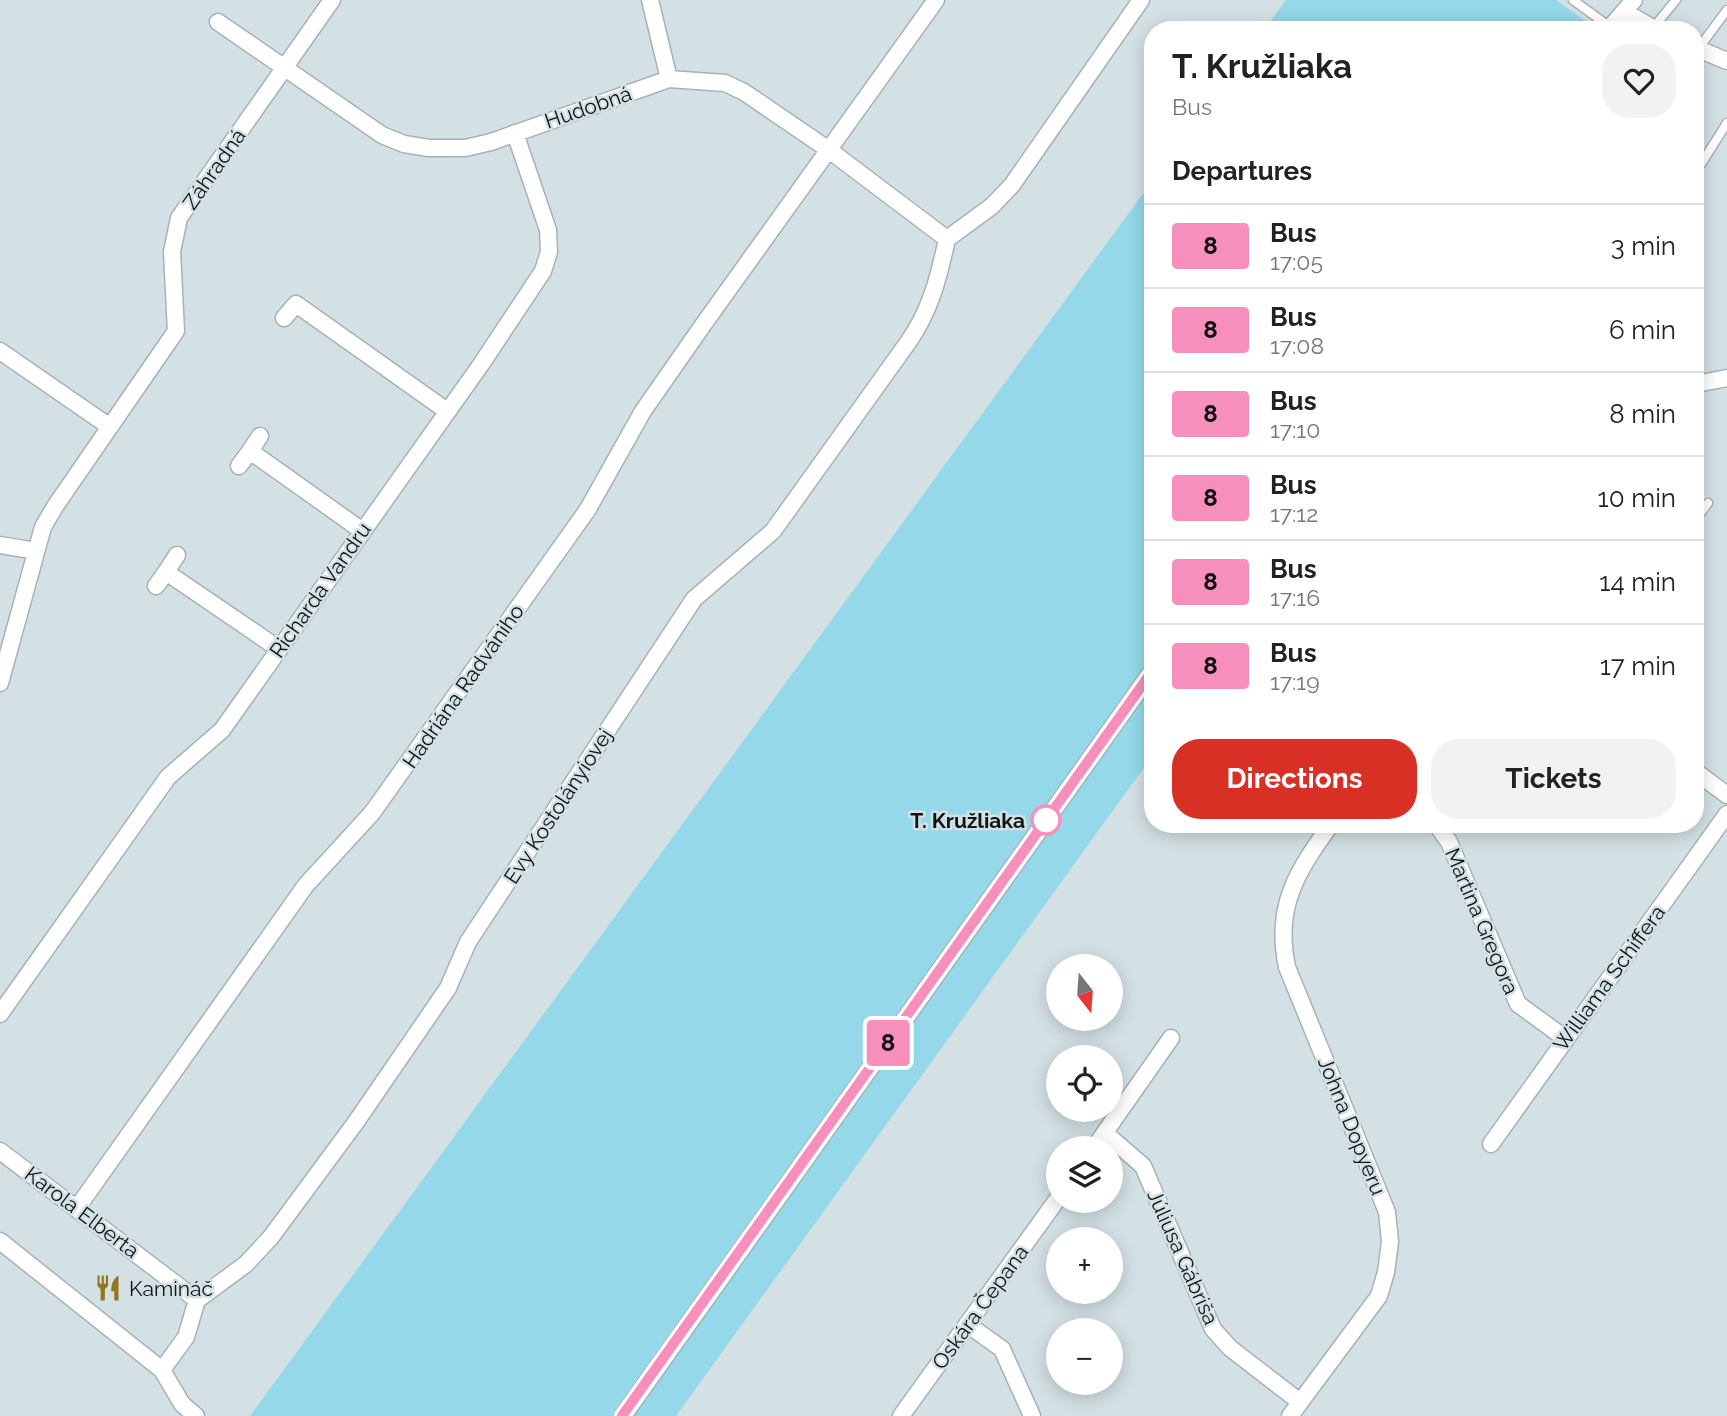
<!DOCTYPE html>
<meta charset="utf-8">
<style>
body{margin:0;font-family:Raleway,sans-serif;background:#f2f2f2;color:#222;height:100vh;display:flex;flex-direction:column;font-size:26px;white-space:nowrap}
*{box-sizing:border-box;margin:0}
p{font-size:23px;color:#767676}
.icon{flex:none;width:38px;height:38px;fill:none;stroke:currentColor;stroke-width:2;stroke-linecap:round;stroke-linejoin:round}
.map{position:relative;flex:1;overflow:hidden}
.panel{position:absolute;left:1144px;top:21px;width:560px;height:812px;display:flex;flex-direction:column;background:#fff;border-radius:28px;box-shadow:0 4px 18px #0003}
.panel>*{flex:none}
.badge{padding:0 14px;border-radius:5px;font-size:24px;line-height:46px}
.needle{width:46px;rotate:163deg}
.tools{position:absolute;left:1046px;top:954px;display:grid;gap:14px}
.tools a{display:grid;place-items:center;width:77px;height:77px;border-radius:50%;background:#fff;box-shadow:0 4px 18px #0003;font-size:35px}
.map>.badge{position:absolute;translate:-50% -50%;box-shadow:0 0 0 4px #fff}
h2{padding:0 28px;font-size:26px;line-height:63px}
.round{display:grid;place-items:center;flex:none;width:74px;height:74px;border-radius:28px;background:#f2f2f2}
.overview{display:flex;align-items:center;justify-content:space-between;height:119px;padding:0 28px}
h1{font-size:33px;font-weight:700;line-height:52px}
.button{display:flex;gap:14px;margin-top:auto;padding:14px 28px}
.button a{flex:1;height:80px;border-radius:28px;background:#d93025;color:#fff;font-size:28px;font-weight:700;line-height:80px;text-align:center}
.button a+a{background:#f2f2f2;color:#222}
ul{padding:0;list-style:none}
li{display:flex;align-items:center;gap:21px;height:84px;padding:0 28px;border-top:2px solid #e0e0e0}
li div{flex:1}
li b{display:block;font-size:26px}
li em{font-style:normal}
li .badge{min-width:77px;font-weight:700;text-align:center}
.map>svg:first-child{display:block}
.green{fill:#94d8e9}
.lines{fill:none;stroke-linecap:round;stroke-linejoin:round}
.lane-casing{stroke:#a5b3b6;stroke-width:11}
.street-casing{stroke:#a5b3b6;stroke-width:19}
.lane{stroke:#fff;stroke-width:8}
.street{stroke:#fff;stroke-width:16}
.line-casing{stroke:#fff;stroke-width:16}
.line{stroke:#f78fbc;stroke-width:10}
.stop-dot{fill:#fff;stroke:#f78fbc;stroke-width:3.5}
.labels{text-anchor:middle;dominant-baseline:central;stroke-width:5;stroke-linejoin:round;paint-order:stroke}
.street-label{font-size:21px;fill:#0f1415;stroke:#d3e1e5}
.stop-label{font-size:21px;font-weight:bold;fill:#0f1415;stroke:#d3e1e5;text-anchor:end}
.poi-label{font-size:21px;fill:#0f1415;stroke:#d3e1e5;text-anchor:start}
</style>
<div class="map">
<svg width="1727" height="1416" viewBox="0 0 1727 1416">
<rect width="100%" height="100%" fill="#d3e1e5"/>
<path class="green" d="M1286,0h270l42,30h-334z
M1153,180v575l-477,661h-426z"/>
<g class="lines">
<g class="lane-casing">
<path id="lane" d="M1573,0l37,27
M1653,28l23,-28
M1698,49l29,-39
M1701,164l26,-41
M1696,519l12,-16"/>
</g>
<g class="street-casing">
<path id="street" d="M650,0l19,79
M1625,12l31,18
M218,22l164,113 22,9 25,4h36l26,-6 178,-63 56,4 19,9 85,58 118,89
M1608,30l26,-30
M1696,48l31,13
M947,239l45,-33 20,-21 129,-185
M284,318l12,-14 151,107
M0,351l110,76
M1696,384l31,-6
M260,436l-10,15 111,79
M239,466l11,-15
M0,545l36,6
M166,572l11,-17
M156,586l10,-14 113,77
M0,683l43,-156 13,-22 120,-174 -4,-79 7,-34 153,-218
M1696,772l31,23
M1436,824l13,18 69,162 48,35
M0,1014l168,-237 54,-47 260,-367 61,-92 6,-19 -1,-22 -33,-97
M1105,1133l38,33 70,163 17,19 70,54
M1491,1144l236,-330
M1094,1148l77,-110
M0,1151l197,149
M77,1208l229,-323 66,-72 216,-304 55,-98 60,-86 233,-325
M0,1241l162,129 20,34 14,12
M967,1324l35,25 30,67
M162,1370l24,-33 11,-37 49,-36 25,-27 85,-115 92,-134 20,-46 226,-343 79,-68 136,-190c22,-32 30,-65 38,-102
M623,1416l530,-746
M901,1416l158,-219
M1290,1416l89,-120 7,-24 4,-30 -3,-30 -100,-245c-13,-61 10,-95 44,-143"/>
</g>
<use href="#lane" class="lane"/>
<use href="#street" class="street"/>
</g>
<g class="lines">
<g class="line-casing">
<path id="line" d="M622,1416l531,-746"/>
</g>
<use href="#line" class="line"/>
</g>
<defs>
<g id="restaurant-bare" transform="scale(2.1)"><path d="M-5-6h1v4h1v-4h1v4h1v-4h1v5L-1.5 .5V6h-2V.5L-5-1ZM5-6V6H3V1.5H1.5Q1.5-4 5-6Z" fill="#91761b" stroke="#d3e1e5" stroke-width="2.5" paint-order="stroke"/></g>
</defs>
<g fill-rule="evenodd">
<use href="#restaurant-bare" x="108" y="1288"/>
</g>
<circle class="stop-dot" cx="1046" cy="820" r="14"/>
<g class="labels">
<g class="street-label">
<text transform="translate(588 107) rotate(-19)">Hudobná</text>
<text transform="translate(214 169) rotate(-55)">Záhradná</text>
<text transform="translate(320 590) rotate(-55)">Richarda Vandru</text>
<text transform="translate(463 686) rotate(-55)">Hadriána Radvániho</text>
<text transform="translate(558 806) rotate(-57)">Evy Kostolányiovej</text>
<text transform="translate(1482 921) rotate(67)">Martina Gregora</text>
<text transform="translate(1609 978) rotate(-54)">Williama Schiffera</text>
<text transform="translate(1352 1126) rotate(68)">Johna Dopyeru</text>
<text transform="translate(82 1212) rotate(37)">Karola Elberta</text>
<text transform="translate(1183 1257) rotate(66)">Júliusa Gábriša</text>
<text transform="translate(980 1307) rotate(-54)">Oskára Čepana</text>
</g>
<g class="stop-label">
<text x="1025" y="820">T. Kružliaka</text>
</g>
<g class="poi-label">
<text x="129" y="1288">Kamináč</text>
</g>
</g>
</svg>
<div class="tools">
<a><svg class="needle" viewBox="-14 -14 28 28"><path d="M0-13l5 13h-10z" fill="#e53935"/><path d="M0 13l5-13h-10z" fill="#767676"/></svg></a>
<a><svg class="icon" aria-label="locate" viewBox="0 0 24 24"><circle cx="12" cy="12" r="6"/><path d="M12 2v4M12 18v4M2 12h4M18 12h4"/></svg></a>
<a><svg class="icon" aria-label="layers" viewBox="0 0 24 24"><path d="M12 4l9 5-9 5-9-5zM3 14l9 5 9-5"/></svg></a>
<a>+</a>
<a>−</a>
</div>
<b class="badge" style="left:888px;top:1043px;background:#f78fbc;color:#111">8</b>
<section class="panel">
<div class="overview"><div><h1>T. Kružliaka</h1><p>Bus</p></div><a class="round"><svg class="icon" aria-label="heart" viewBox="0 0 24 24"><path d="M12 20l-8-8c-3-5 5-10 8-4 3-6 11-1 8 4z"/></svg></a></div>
<h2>Departures</h2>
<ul>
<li><span class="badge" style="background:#f78fbc;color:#111">8</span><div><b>Bus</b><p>17:05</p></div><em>3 min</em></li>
<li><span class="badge" style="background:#f78fbc;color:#111">8</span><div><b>Bus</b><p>17:08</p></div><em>6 min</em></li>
<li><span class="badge" style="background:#f78fbc;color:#111">8</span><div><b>Bus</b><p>17:10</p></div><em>8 min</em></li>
<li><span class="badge" style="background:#f78fbc;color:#111">8</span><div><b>Bus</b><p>17:12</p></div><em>10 min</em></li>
<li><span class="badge" style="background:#f78fbc;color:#111">8</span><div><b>Bus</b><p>17:16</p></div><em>14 min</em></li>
<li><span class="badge" style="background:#f78fbc;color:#111">8</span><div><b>Bus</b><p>17:19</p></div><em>17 min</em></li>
</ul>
<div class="button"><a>Directions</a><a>Tickets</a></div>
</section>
</div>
